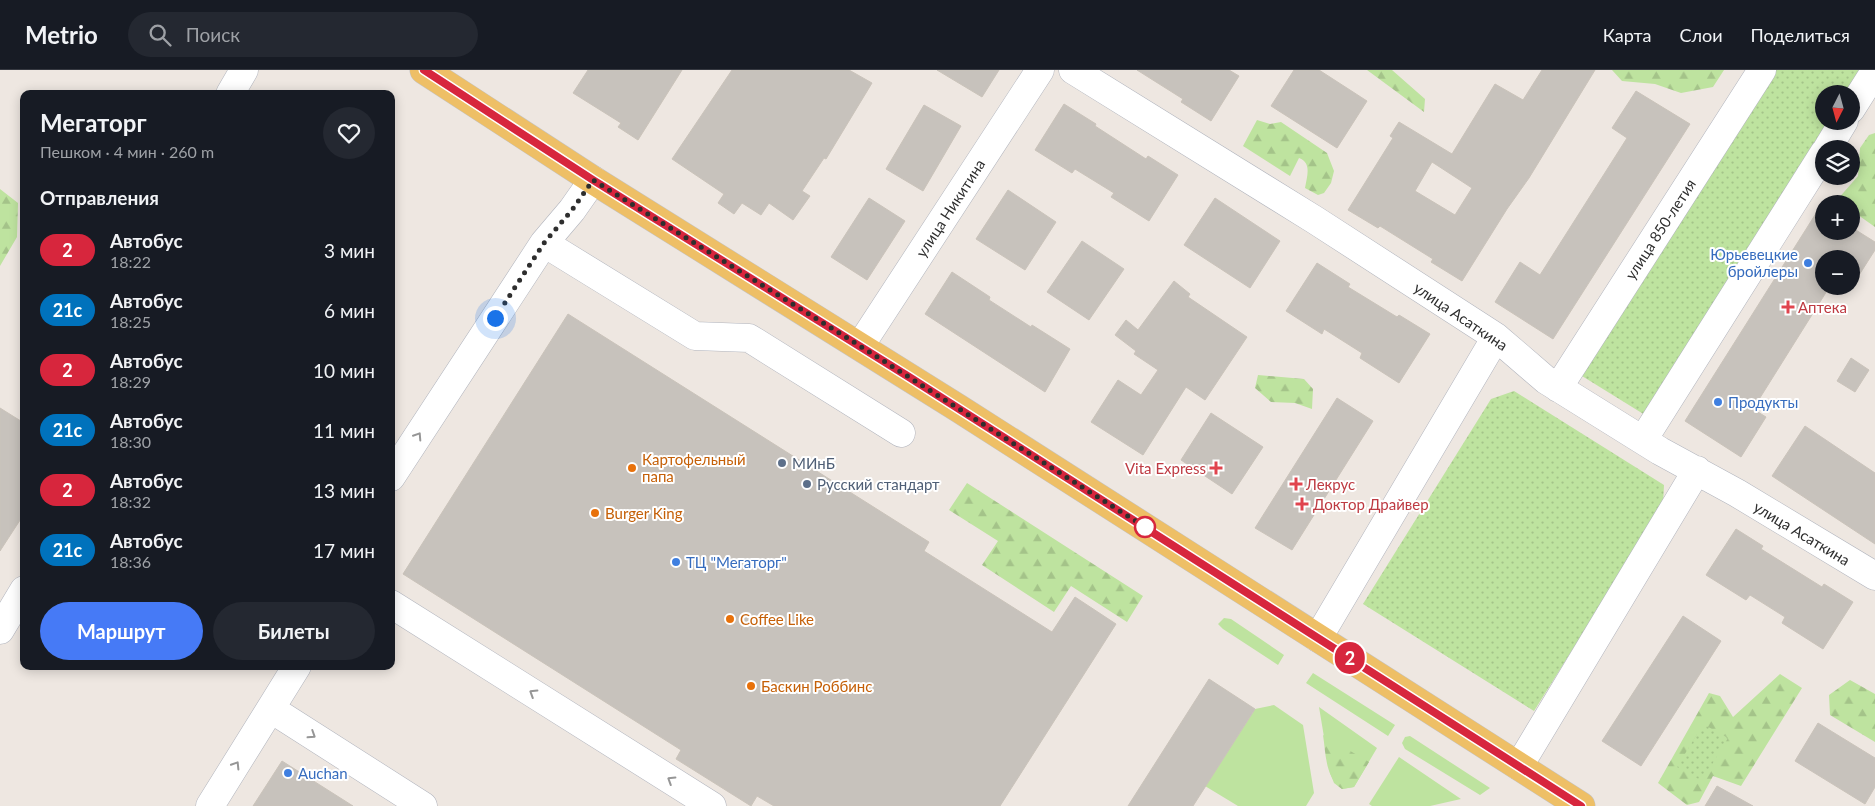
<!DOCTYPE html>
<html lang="ru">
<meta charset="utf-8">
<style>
body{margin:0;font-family:Lato,sans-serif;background:#242831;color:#f1f3f6;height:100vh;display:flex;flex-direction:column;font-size:19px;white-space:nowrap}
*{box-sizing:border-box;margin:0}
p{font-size:16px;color:#9ea1a6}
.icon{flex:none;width:28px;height:28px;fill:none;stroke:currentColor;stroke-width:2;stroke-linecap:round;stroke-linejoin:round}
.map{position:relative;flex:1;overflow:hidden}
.panel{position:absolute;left:20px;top:20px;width:375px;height:580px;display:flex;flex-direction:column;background:#171b24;border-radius:10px;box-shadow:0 2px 12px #0003}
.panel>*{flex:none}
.badge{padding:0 10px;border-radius:16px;font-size:18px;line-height:32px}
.needle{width:32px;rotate:186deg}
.buttons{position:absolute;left:1815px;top:15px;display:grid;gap:10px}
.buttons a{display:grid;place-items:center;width:45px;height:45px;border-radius:50%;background:#171b24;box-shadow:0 2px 12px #0003;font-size:25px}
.you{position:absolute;width:25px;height:25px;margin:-12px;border:4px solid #fff;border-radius:50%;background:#1a73e8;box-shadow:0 0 0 8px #1a73e833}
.map>.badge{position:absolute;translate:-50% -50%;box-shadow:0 0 0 2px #fff}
h2{padding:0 20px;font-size:19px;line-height:45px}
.round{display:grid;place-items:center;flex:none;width:52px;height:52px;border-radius:26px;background:#242831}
.head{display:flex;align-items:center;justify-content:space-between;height:85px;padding:0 20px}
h1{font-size:24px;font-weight:700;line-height:38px}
.button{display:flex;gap:10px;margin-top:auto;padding:10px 20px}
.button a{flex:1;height:58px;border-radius:30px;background:#467af6;color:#fff;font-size:20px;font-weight:700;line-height:58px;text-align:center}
.button a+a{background:#242831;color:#f1f3f6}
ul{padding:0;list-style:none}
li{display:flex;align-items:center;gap:15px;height:60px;padding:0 20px}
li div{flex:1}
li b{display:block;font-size:19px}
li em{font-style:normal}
li .badge{min-width:55px;font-weight:700;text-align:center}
header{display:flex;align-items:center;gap:30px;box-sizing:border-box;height:70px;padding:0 25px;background:#171b24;border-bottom:1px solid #363941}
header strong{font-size:24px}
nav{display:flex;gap:28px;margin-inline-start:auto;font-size:18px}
.search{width:350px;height:45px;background:#242831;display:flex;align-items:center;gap:12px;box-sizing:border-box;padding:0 18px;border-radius:28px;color:#9ea1a6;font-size:19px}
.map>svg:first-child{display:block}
.grass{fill:#bee39f}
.forest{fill:url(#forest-firs)}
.park{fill:url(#park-dots)}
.building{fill:#c7c2bc;stroke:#cac3ba;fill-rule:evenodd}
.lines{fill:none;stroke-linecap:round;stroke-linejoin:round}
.minor-casing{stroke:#b1b4bd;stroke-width:29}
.major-casing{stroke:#c4c4c4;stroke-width:29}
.minor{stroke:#fff;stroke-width:28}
.major{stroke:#eebf66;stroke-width:28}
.oneway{stroke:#969696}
.line-casing{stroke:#fff;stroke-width:11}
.line{stroke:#d7263d;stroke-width:8}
.walk{stroke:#2e2e2e;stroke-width:5;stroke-dasharray:0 9}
.shop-dot{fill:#3f7fe0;stroke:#fff;stroke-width:2}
.health-dot{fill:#e0444e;stroke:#fff;stroke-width:2}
.service-dot{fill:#5c6f8a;stroke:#fff;stroke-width:2}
.food-dot{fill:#e8710a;stroke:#fff;stroke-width:2}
.stop-dot{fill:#fff;stroke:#d7263d;stroke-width:2.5}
.labels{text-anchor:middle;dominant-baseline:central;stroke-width:4;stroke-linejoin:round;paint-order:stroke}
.street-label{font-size:15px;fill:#2e2e2e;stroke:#fff}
.shop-label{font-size:15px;fill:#366cbe;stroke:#fff;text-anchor:start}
.health-label{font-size:15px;fill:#be3a42;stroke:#fff;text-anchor:start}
.food-label{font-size:15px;fill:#c56008;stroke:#fff;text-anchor:start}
.service-label{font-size:15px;fill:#4e5e75;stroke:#fff;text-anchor:start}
</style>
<header>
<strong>Metrio</strong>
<div class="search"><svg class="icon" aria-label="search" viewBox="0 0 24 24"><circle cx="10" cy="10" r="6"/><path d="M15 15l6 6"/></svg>Поиск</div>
<nav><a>Карта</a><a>Слои</a><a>Поделиться</a></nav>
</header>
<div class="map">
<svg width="1875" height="736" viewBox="0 0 1875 736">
<defs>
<pattern id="forest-firs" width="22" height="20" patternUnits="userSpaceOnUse" patternTransform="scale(1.25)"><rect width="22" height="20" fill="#bee39f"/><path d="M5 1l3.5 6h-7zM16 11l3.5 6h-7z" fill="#a4c389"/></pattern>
<pattern id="park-dots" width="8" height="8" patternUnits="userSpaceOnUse" patternTransform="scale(1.25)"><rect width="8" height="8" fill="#bee39f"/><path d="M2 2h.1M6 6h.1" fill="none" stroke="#a4c389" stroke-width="1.8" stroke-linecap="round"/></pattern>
</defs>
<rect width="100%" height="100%" fill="#eee7e1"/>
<path class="grass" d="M1224,548l7,1 53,36 -6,10 -55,-36 -5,-5z
M1313,603l82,52 -7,11 -82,-53z
M1274,635l29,20 11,68 -8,13h-68l-33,-20 50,-77z
M1319,637l58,41 -23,39 -12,2 -8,-6 -4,-10z
M1410,666l80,52 -10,7 -75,-46 -3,-6 3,-6z
M1399,687l62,42 -31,7h-58l-3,-2z"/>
<path class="forest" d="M1367,0h25l33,29 -1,13z
M1612,0h112l-11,17 -32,6 -26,-9 -33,-3z
M1257,50l13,4 11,-2 46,31 7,18 -3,12 -7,10 -6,2 -13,-7c2,-12 7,-25 -6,-30l-9,18 -47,-30z
M1875,63v94l-24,-17v-6h-9l-5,-4 21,-24 2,-28 9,-13z
M0,119l18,14 -1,34 -17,29z
M1258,305l46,4 9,10 -1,20 -17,-6 -24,-1 -16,-14z
M967,413l176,113 -16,26 -56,-36 -17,26 -72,-47 16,-24 -49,-31z
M1780,604l22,14 -61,98 -28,-10 -14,26 -12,3 -29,-22 51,-90 11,3 13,21z
M1850,610l25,14v48l-45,-27 -1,-20z
M1323,665l46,27 -15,25 -12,2c-17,-12 -16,-35 -19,-54z"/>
<path class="park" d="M1773,0h87l-15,24h-21v27h4l-183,294 -63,-39z
M1514,321l150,94 -1,20 -129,206 -171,-107 128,-205z
M1703,654l25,14 -26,43 -25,-14z"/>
<path class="building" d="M588,0h94l-44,70 -20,-13 3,-4 -48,-30z
M732,0h117l23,13 -46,76 -2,-1 -22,33 8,5 -17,24 -24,-17 -8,12 -19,-12 -8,11 -16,-11 6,-9 -52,-35z
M937,0h62l-17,27z
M1137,0h92l10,6 -28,45 -30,-19 2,-3z
M1294,0h25l48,31 -30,47 -66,-42z
M1542,0h53l-66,108 -22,31 -45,72 -31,-19 2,-3 -53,-33 -2,2 -30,-18 45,-72 -3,-2 9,-14 53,32 43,-70 28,16zM1432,92l40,26 -17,27 -40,-24z
M1636,21l54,33 -137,215 -58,-37 25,-40 20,13 87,-137 -15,-10z
M1064,34l32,20 -1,2 51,33 2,-3 30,19 -29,46 -38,-24 3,-4 -39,-24 -3,4 -37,-23z
M924,35l37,21 -38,65 -37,-22z
M1008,120l48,32 -31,48 -49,-31z
M869,128l36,23 -38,59 -36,-23z
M1215,128l65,43 -30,47 -66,-43z
M1820,137l4,3v21h27v-4l24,15v8l-21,33 -3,-1v-23h-27v27h6l-77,123 13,8 -25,40 -56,-36z
M1082,171l42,28 -35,51 -42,-28z
M1317,193l33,21 -2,3 49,30 2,-2 31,19 -31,49 -39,-25 2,-5 -38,-24 -2,5 -36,-23z
M952,202l38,25 -1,3 42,27 1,-2 38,24 -25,43 -120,-78z
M1174,211l16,13 -2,3 59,40 -42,63 -19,-13 -43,68 -52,-33 27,-42 23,15 17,-25 -24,-16 2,-3 -21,-16 11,-15 12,10z
M568,244l361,228 -5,9 128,81 23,-35 41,27 -116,182h-226l-17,-10 -6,10 -75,-47 5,-9 -278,-176z
M1851,288l18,12 -14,22 -18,-11z
M1337,328l36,23 -81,129 -37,-22z
M0,338l24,15v91l-24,37z
M1211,343l52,34 -31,47 -51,-34z
M1805,356l70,47v71l-103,-68z
M1736,459l27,17 -2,3 61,38 2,-3 29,18 -30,47 -41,-26 3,-6 -35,-22 -4,5 -40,-25z
M1683,546l38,25 -80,125 -39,-25z
M1209,609l46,30 -62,97h-65z
M1818,653l57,35v29l-10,17 -70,-43z
M282,691l71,45h-100z
M1717,716l36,20h-48z"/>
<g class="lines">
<g class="minor-casing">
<path id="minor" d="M1073,0l242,150 181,117 50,43 114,71 77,42 138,83
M230,24l14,-24
M1851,39l24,-38
M1827,79l17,-28
M544,173l151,93 54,2 152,95
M860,276l180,-276
M1558,318l204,-318
M1643,370l181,-287
M391,407l153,-234 28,-33 21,-30
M391,534l321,202
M0,560l24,-40
M1318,568l178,-301
M271,639l152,97
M1519,696l178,-296
M210,736l87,-140"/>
</g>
<g class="major-casing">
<path id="major" d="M424,0l169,110 365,228 623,398"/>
</g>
<use href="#minor" class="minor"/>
<use href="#major" class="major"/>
</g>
<defs><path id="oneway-chevron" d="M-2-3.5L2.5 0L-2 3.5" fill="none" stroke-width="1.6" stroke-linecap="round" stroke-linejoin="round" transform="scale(1.25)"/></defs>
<g class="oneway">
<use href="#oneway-chevron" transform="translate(418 366) rotate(-57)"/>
<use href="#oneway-chevron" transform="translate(533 623) rotate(-148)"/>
<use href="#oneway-chevron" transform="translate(312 665) rotate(33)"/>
<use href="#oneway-chevron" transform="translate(236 695) rotate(-58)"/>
<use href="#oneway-chevron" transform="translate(671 710) rotate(-148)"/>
</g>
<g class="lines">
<g class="line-casing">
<path id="line" d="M424,0l169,110 316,197 672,429"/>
</g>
<use href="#line" class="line"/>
<path class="walk" d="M495,248l49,-75 28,-33 21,-30 267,166 285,181"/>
</g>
<g class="shop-dot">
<circle cx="1808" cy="193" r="5"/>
<circle cx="1718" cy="332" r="5"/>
<circle cx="676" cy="492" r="5"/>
<circle cx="288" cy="703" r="5"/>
</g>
<g class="health-dot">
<path d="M1785.5 229.5h5v5h5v5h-5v5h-5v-5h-5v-5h5z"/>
<path d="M1213.5 390.5h5v5h5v5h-5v5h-5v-5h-5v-5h5z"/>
<path d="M1293.5 406.5h5v5h5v5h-5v5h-5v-5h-5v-5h5z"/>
<path d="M1299.5 426.5h5v5h5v5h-5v5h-5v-5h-5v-5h5z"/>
</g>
<g class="service-dot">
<circle cx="782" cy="393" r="5"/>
<circle cx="807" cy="414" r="5"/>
</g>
<g class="food-dot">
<circle cx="632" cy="398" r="5"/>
<circle cx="595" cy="443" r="5"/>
<circle cx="730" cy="549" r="5"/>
<circle cx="751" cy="616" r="5"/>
</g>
<circle class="stop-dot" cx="1145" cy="457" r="10"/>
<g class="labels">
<g class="street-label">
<text transform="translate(950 138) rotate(-57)">улица Никитина</text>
<text transform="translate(1660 159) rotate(-57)">улица 850-летия</text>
<text transform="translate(1461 246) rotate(34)">улица Асаткина</text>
<text transform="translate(1802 463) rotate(31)">улица Асаткина</text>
</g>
<g class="shop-label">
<text x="1798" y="184" text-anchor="end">Юрьевецкие<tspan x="1798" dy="17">бройлеры</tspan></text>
<text x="1728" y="332">Продукты</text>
<text x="686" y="492">ТЦ "Мегаторг"</text>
<text x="298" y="703">Auchan</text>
</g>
<g class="health-label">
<text x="1798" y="237">Аптека</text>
<text x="1206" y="398" text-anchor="end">Vita Express</text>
<text x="1306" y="414">Лекрус</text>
<text x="1313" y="434">Доктор Драйвер</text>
</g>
<g class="food-label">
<text x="642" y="389">Картофельный<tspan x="642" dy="17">папа</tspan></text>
<text x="605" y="443">Burger King</text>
<text x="740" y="549">Coffee Like</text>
<text x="761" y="616">Баскин Роббинс</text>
</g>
<g class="service-label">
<text x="792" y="393">МИнБ</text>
<text x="817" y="414">Русский стандарт</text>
</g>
</g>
</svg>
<div class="buttons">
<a><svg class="needle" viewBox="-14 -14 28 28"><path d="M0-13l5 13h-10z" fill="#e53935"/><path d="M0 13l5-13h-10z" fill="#9ea1a6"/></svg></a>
<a><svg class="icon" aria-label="layers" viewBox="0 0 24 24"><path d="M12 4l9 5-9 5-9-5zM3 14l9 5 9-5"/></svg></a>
<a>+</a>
<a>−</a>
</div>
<div class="you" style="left:495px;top:248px"></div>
<b class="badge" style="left:1350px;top:588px;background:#d7263d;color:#fff">2</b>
<section class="panel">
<div class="head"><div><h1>Мегаторг</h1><p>Пешком · 4 мин · 260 m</p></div><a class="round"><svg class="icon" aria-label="heart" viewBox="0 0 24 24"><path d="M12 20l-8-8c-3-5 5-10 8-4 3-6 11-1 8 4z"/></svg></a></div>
<h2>Отправления</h2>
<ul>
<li><span class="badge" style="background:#d7263d;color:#fff">2</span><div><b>Автобус</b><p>18:22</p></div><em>3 мин</em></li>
<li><span class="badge" style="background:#0072bc;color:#fff">21с</span><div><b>Автобус</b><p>18:25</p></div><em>6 мин</em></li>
<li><span class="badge" style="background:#d7263d;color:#fff">2</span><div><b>Автобус</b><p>18:29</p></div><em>10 мин</em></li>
<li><span class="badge" style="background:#0072bc;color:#fff">21с</span><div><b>Автобус</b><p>18:30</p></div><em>11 мин</em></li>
<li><span class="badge" style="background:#d7263d;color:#fff">2</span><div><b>Автобус</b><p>18:32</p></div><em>13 мин</em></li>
<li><span class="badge" style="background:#0072bc;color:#fff">21с</span><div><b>Автобус</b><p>18:36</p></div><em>17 мин</em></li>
</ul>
<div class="button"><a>Маршрут</a><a>Билеты</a></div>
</section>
</div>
